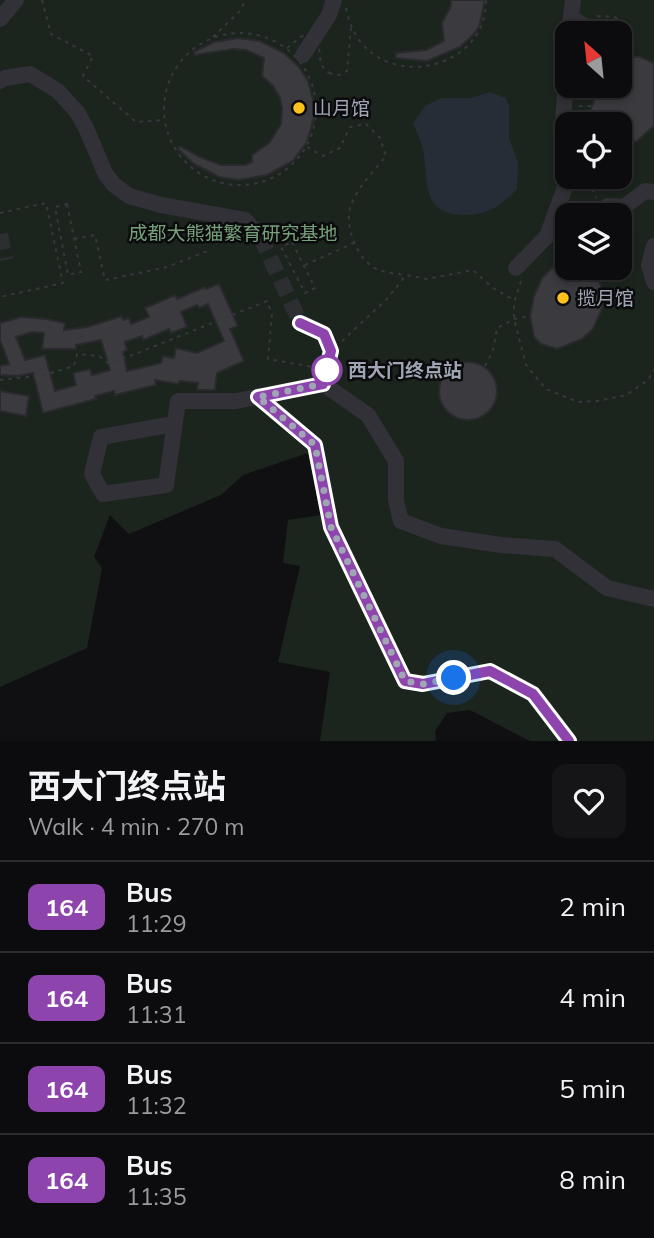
<!DOCTYPE html>
<meta charset="utf-8">
<style>
body{margin:0;font-family:Mulish,"Noto Sans SC",sans-serif;background:#151517;color:#f1f3f6;height:100vh;display:flex;flex-direction:column;font-size:26px;white-space:nowrap}
*{box-sizing:border-box;margin:0}
p{font-size:23px;color:#9a9b9e}
.icon{flex:none;width:38px;height:38px;fill:none;stroke:currentColor;stroke-width:2;stroke-linecap:round;stroke-linejoin:round}
.map{position:relative;height:741px;overflow:hidden}
.sheet{display:flex;flex-direction:column;background:#0c0c0e;flex:1}
.sheet>*{flex:none}
.badge{padding:0 14px;border-radius:10px;font-size:24px;line-height:46px}
.needle{width:46px;rotate:333deg}
.fabs{position:absolute;left:555px;top:21px;display:grid;gap:14px}
.fabs a{display:grid;place-items:center;width:77px;height:77px;border-radius:14px;background:#0c0c0e;box-shadow:0 4px 10px #0003,0 0 0 2px #2c2c2e;font-size:35px}
.you{position:absolute;width:35px;height:35px;margin:-18px;border:5px solid #fff;border-radius:50%;background:#1a73e8;box-shadow:0 0 0 10px #1a73e833}
.map>.badge{position:absolute;translate:-50% -50%;box-shadow:0 0 0 4px #fff}
.round{display:grid;place-items:center;flex:none;width:74px;height:74px;border-radius:14px;background:#151517}
.overview{display:flex;align-items:center;justify-content:space-between;height:119px;padding:0 28px}
h1{font-size:33px;font-weight:700;line-height:52px}
ul{padding:0;list-style:none}
li{display:flex;align-items:center;gap:21px;height:91px;padding:0 28px;border-top:2px solid #2c2c2e}
li div{flex:1}
li b{display:block;font-size:26px}
li em{font-style:normal}
li .badge{min-width:77px;font-weight:700;text-align:center}
.map>svg:first-child{display:block}
.green{fill:#1c241e;fill-rule:evenodd}
.water{fill:#262d36}
.building{fill:#3a3a3f;stroke:#2a2a2e;stroke-width:2;fill-rule:evenodd}
.lines{fill:none;stroke-linecap:round;stroke-linejoin:round}
.minor-tunnel{stroke:#2d2e32;stroke-width:16;stroke-dasharray:16 8;stroke-linecap:butt}
.path{stroke:#37383e;stroke-width:2;stroke-dasharray:3.5 5;stroke-linecap:butt}
.minor{stroke:#313137;stroke-width:16}
.path-bridge{stroke:#37383e;stroke-width:2;stroke-dasharray:3.5 5;stroke-linecap:butt}
.line-casing{stroke:#fff;stroke-width:16}
.line{stroke:#8e44ad;stroke-width:10}
.walk{stroke:#a0a5b3;stroke-width:7;stroke-dasharray:0 12.6}
.poi-dot{fill:#fdc31c;stroke:#0b0b0d;stroke-width:2.5}
.stop-dot{fill:#fff;stroke:#8e44ad;stroke-width:3.5}
.labels{text-anchor:middle;dominant-baseline:central;stroke-width:5;stroke-linejoin:round;paint-order:stroke}
.poi-label{font-size:19px;fill:#a0a5b3;stroke:#0b0b0d;text-anchor:start}
.park-label{font-size:19px;fill:#76a07b;stroke:#0b0b0d}
.stop-label{font-size:19px;font-weight:bold;fill:#a0a5b3;stroke:#0b0b0d;text-anchor:start}
</style>
<div class="map">
<svg width="654" height="741" viewBox="0 0 654 741">
<rect width="100%" height="100%" fill="#101012"/>
<path class="green" d="M0,0h654v741h-124l-60,-31 -23,3 -12,18 1,10h-116l10,-69 -52,-10 22,-96 -17,-3 5,-43 33,-5 -13,-62 -65,22 -22,20 -92,39 -19,-19 -16,42 8,11 -15,80 -87,39zM567,33h53v53h-53zM567,124h53v53h-53zM567,215h53v53h-53z"/>
<path class="water" d="M490,92l16,6 3,7v33l9,25 -1,26c-15,16 -28,26 -51,26 -46,0 -37,-33 -43,-66 -2,-9 -7,-18 -10,-26l12,-17 16,-8h30z"/>
<path class="building" d="M451,0h34l-6,27 -6,8 -13,12 -33,14 -31,-3v-5l30,-3 18,-9 -2,-18 9,-17z
M238,38l22,3 24,12 15,14 9,14 8,29 -9,32 -14,19 -26,14 -28,5 -20,-3 -13,-7 -12,-6 -16,-15 2,-3 20,11 21,8h24l7,-3v-7l17,-12 12,-19 1,-16 -2,-10 -7,-12 -11,-10 2,-18 -18,-8 -13,-1 -38,6 -1,-3 20,-10z
M630,57h10l14,6v63l-17,15 -17,3v-20h-30l-1,-11 11,-27h20v-23z
M567,260v8h21l5,4 8,13 3,19 -11,25 -11,10 -25,10 -16,-5 -7,-7 -4,-21 4,-20 8,-18 11,-11z
M219,284l19,42 -8,3 14,32 -27,12 -2,17h-18l1,-7 -18,-2 -2,3 -23,-4 1,5 -41,10 -1,-4 -19,5 1,3 -53,14 -10,-40 -15,3 -18,-1v-9l9,-2 -9,-24v-17l21,-6 25,2 19,4 -1,7 23,-3 35,-11 1,4 6,-2 2,6 18,-7 -4,-9 30,-13 2,4 28,-12 1,2zM208,304l16,37 -27,12 -21,-5 -2,10 -11,-2 -2,7 -34,8 -4,-19 4,-2 -2,-8 17,-6 1,4 26,-11 2,4 16,-6 -6,-15 16,-7 2,3zM32,332l12,1 -2,16h34v-4l25,-5 9,30 -18,5 -2,-6 -17,4 3,12 -21,6 -10,-36 -20,5 -9,-23z
M439 391a29 29 0 1 1 58 0a29 29 0 1 1-58 0Z
M0,391l29,5 -3,20 -26,-5z"/>
<g class="lines">
<path class="minor-tunnel" d="M0,234l5,26
M260,236l40,86"/>
<path class="path" d="M42,0l9,34 42,22 -10,20 53,46 28,-2
M346,8c3,14 8,28 19,39 41,41 122,15 121,-47
M597,16c13,2 20,-3 27,10l-4,10
M164 109a76 76 0 1 1 152 0a76 76 0 1 1-152 0Z
M213,37l28,-27 4,-10
M329,73l10,2 8,-4 4,-43
M579,106h13
M307,147l16,9 17,-8 10,-21 16,-3 14,14 6,18c-12,15 -28,31 -35,49 -8,20 7,58 28,65 8,3 18,4 27,5
M581,177l8,5 7,16
M67,204l14,68 -13,3 -13,-68z
M0,213l46,-10 17,80 -63,14
M74,239l21,-4 10,45 62,-13 43,-17
M292,242l23,46 -10,5 -24,-46z
M305,265l49,-22
M521,281l-7,22v16l12,46 20,24 32,13 20,-1 28,-6 22,-15 6,-10
M342,341l45,-42 19,-24 21,4 46,-9 20,18 21,12
M485,366l8,-15 4,-23 17,-9 16,-3
M0,380l45,-5 29,-9 3,-12 22,2 9,7 27,-9 132,-53 5,13 -4,45 45,8"/>
<path class="minor" d="M571,18l26,15
M0,19l16,-19
M569,33l4,-33
M303,55l26,-40 5,-15
M0,81l5,-3 25,-4 28,17 19,21 9,16 19,45 8,11 16,12 32,9 84,15 15,16
M607,206l17,1 21,-16 9,1
M654,246l-5,19 5,17
M516,268l31,-32 20,-54 -4,-57 4,-70
M300,322l24,12 7,17 -8,33 45,31 28,46v39l5,21 40,15 60,9 54,4 52,39 47,11
M258,396l57,49 16,82 74,154 18,3 67,-13 43,22 36,48
M174,424l-73,13 -9,37 11,20 63,-9 12,-84h58l87,-17"/>
<path class="path-bridge" d="M287,48l15,-12c19,2 17,13 19,29l8,8"/>
</g>
<g class="lines">
<g class="line-casing">
<path id="line" d="M300,323l24,11 7,17 -8,33 -65,13 57,48 16,82 74,154 18,3 67,-13 43,23 36,47"/>
</g>
<use href="#line" class="line"/>
<path class="walk" d="M327,370l-4,14 -65,13 57,48 16,82 74,154 18,3 31,-6"/>
</g>
<g class="poi-dot">
<circle cx="299" cy="108" r="7"/>
<circle cx="563" cy="298" r="7"/>
</g>
<circle class="stop-dot" cx="327" cy="370" r="14"/>
<g class="labels">
<g class="poi-label">
<text x="313" y="108">山月馆</text>
<text x="577" y="298">揽月馆</text>
</g>
<g class="park-label">
<text x="233" y="233">成都大熊猫繁育研究基地</text>
</g>
<g class="stop-label">
<text x="348" y="370">西大门终点站</text>
</g>
</g>
</svg>
<div class="fabs">
<a><svg class="needle" viewBox="-14 -14 28 28"><path d="M0-13l5 13h-10z" fill="#e53935"/><path d="M0 13l5-13h-10z" fill="#9a9b9e"/></svg></a>
<a><svg class="icon" aria-label="locate" viewBox="0 0 24 24"><circle cx="12" cy="12" r="6"/><path d="M12 2v4M12 18v4M2 12h4M18 12h4"/></svg></a>
<a><svg class="icon" aria-label="layers" viewBox="0 0 24 24"><path d="M12 4l9 5-9 5-9-5zM3 14l9 5 9-5"/></svg></a>
</div>
<div class="you" style="left:454px;top:678px"></div>
</div>
<section class="sheet">
<div class="overview"><div><h1>西大门终点站</h1><p>Walk · 4 min · 270 m</p></div><a class="round"><svg class="icon" aria-label="heart" viewBox="0 0 24 24"><path d="M12 20l-8-8c-3-5 5-10 8-4 3-6 11-1 8 4z"/></svg></a></div>
<ul>
<li><span class="badge" style="background:#8e44ad;color:#fff">164</span><div><b>Bus</b><p>11:29</p></div><em>2 min</em></li>
<li><span class="badge" style="background:#8e44ad;color:#fff">164</span><div><b>Bus</b><p>11:31</p></div><em>4 min</em></li>
<li><span class="badge" style="background:#8e44ad;color:#fff">164</span><div><b>Bus</b><p>11:32</p></div><em>5 min</em></li>
<li><span class="badge" style="background:#8e44ad;color:#fff">164</span><div><b>Bus</b><p>11:35</p></div><em>8 min</em></li>
</ul>
</section>
